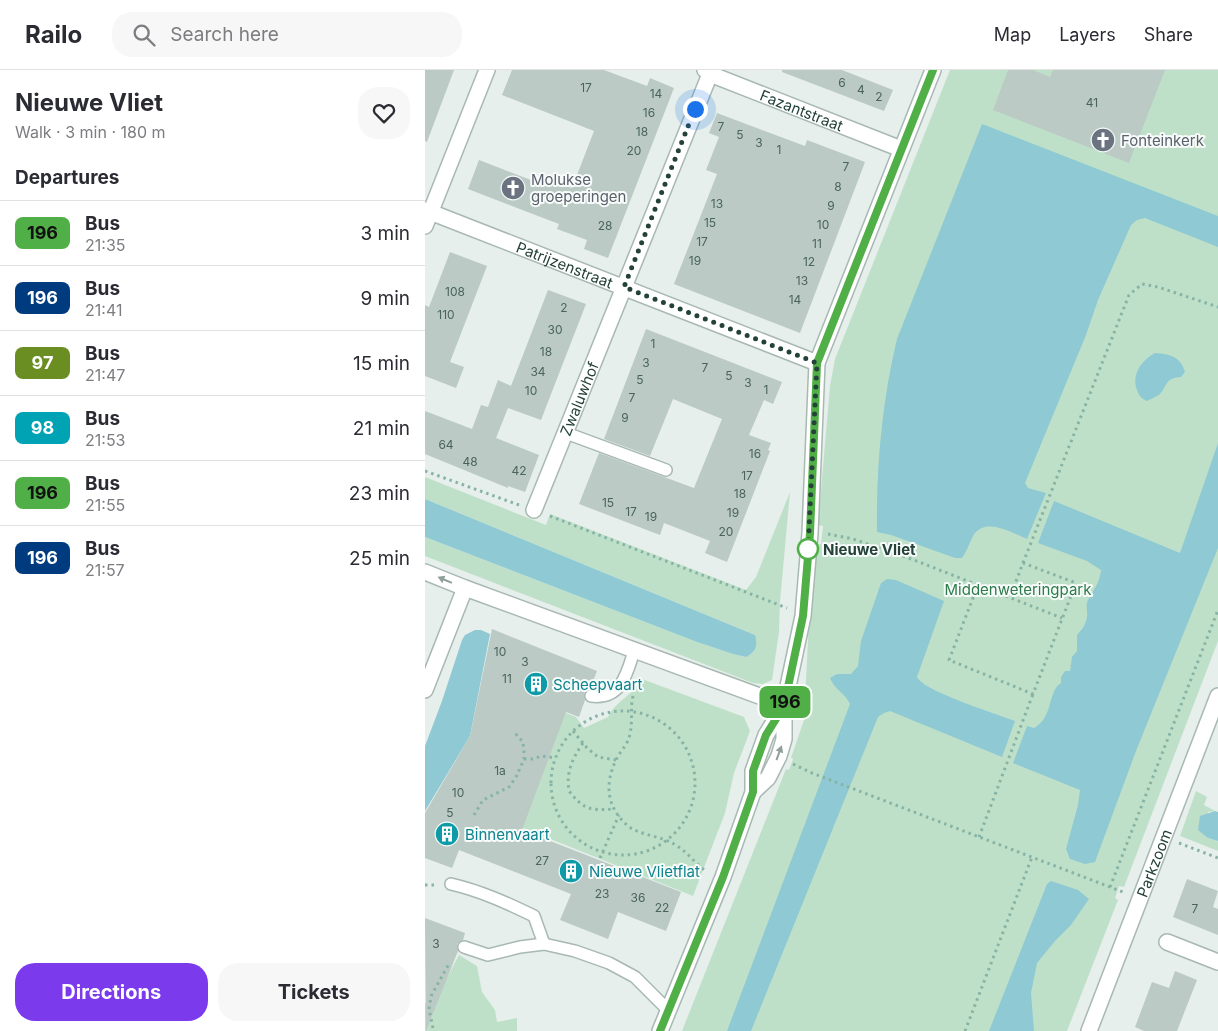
<!DOCTYPE html>
<meta charset="utf-8">
<style>
body{margin:0;font-family:Inter,sans-serif;background:#f7f7f7;color:#2b2b33;height:100vh;display:flex;flex-direction:column;font-size:19px;white-space:nowrap}
*{box-sizing:border-box;margin:0}
p{font-size:16px;color:#7c7c81}
.icon{flex:none;width:28px;height:28px;fill:none;stroke:currentColor;stroke-width:2;stroke-linecap:round;stroke-linejoin:round}
.map{position:relative;flex:1;overflow:hidden}
.sheet{display:flex;flex-direction:column;background:#fff;width:425px}
.sheet>*{flex:none}
.badge{padding:0 10px;border-radius:8px;font-size:18px;line-height:32px}
.you{position:absolute;width:25px;height:25px;margin:-12px;border:4px solid #fff;border-radius:50%;background:#1a73e8;box-shadow:0 0 0 8px #1a73e833}
.map>.badge{position:absolute;translate:-50% -50%;box-shadow:0 0 0 2px #fff}
h2{padding:0 15px;font-size:19px;line-height:45px}
.round{display:grid;place-items:center;flex:none;width:52px;height:52px;border-radius:20px;background:#f7f7f7}
.headline{display:flex;align-items:center;justify-content:space-between;height:85px;padding:0 15px}
h1{font-size:24px;font-weight:700;line-height:38px}
.button{display:flex;gap:10px;margin-top:auto;padding:10px 15px}
.button a{flex:1;height:58px;border-radius:20px;background:#7c3aed;color:#fff;font-size:20px;font-weight:700;line-height:58px;text-align:center}
.button a+a{background:#f7f7f7;color:#2b2b33}
ul{padding:0;list-style:none}
li{display:flex;align-items:center;gap:15px;height:65px;padding:0 15px;border-top:1px solid #e1e1e2}
li div{flex:1}
li b{display:block;font-size:19px}
li em{font-style:normal}
li .badge{min-width:55px;font-weight:700;text-align:center}
header{display:flex;align-items:center;gap:30px;box-sizing:border-box;height:70px;padding:0 25px;background:#fff;border-bottom:1px solid #e1e1e2}
header strong{font-size:24px}
nav{display:flex;gap:28px;margin-inline-start:auto;font-size:18px}
.search{width:350px;height:45px;background:#f7f7f7;display:flex;align-items:center;gap:12px;box-sizing:border-box;padding:0 18px;border-radius:20px;color:#7c7c81;font-size:19px}
main{display:flex;flex:1;min-height:0}
.map>svg:first-child{display:block}
.green{fill:#bfe0c8}
.water{fill:#8ec9d4}
.building{fill:#bbcac4}
.lines{fill:none;stroke-linecap:round;stroke-linejoin:round}
.service-casing{stroke:#a8b8b2;stroke-width:14}
.minor-casing{stroke:#a8b8b2;stroke-width:18}
.path{stroke:#86b3a5;stroke-width:3;stroke-dasharray:2.5 4;stroke-linecap:butt}
.service{stroke:#fff;stroke-width:11}
.minor{stroke:#fff;stroke-width:15}
.oneway{fill:#92a09c}
.line-casing{stroke:#fff;stroke-width:11}
.line{stroke:#50af46;stroke-width:8}
.walk{stroke:#24423a;stroke-width:5;stroke-dasharray:0 9}
.stop-dot{fill:#fff;stroke:#50af46;stroke-width:2.5}
.labels{text-anchor:middle;dominant-baseline:central;stroke-width:4;stroke-linejoin:round;paint-order:stroke}
.number-label{font-size:12px;fill:#4a645c}
.street-label{font-size:15px;fill:#24423a;stroke:#f7fbf9}
.worship-label{font-size:15px;fill:#5b616d;stroke:#f7fbf9;text-anchor:start}
.stop-label{font-size:15px;font-weight:bold;fill:#24423a;stroke:#f7fbf9;text-anchor:start}
.park-label{font-size:15px;fill:#2d7a4b;stroke:#f7fbf9}
.culture-label{font-size:15px;fill:#0d838f;stroke:#f7fbf9;text-anchor:start}
</style>
<header>
<strong>Railo</strong>
<div class="search"><svg class="icon" aria-label="search" viewBox="0 0 24 24"><circle cx="10" cy="10" r="6"/><path d="M15 15l6 6"/></svg>Search here</div>
<nav><a>Map</a><a>Layers</a><a>Share</a></nav>
</header>
<main>
<section class="sheet">
<div class="headline"><div><h1>Nieuwe Vliet</h1><p>Walk · 3 min · 180 m</p></div><a class="round"><svg class="icon" aria-label="heart" viewBox="0 0 24 24"><path d="M12 20l-8-8c-3-5 5-10 8-4 3-6 11-1 8 4z"/></svg></a></div>
<h2>Departures</h2>
<ul>
<li><span class="badge" style="background:#50af46;color:#111">196</span><div><b>Bus</b><p>21:35</p></div><em>3 min</em></li>
<li><span class="badge" style="background:#003b80;color:#fff">196</span><div><b>Bus</b><p>21:41</p></div><em>9 min</em></li>
<li><span class="badge" style="background:#6b8e23;color:#fff">97</span><div><b>Bus</b><p>21:47</p></div><em>15 min</em></li>
<li><span class="badge" style="background:#00a3b4;color:#fff">98</span><div><b>Bus</b><p>21:53</p></div><em>21 min</em></li>
<li><span class="badge" style="background:#50af46;color:#111">196</span><div><b>Bus</b><p>21:55</p></div><em>23 min</em></li>
<li><span class="badge" style="background:#003b80;color:#fff">196</span><div><b>Bus</b><p>21:57</p></div><em>25 min</em></li>
</ul>
<div class="button"><a>Directions</a><a>Tickets</a></div>
</section>
<div class="map">
<svg width="793" height="961" viewBox="0 0 793 961">
<rect width="100%" height="100%" fill="#e6efeb"/>
<path class="green" d="M525,0h268v571l-94,246 -5,-1 -4,12 3,2 -51,131h-385l104,-262 3,1 4,-11 -2,-1 13,-38 8,-159 3,-16 6,-1 2,-18 -5,-1 12,-139 5,-27z
M0,407l121,48 4,-11 196,76 10,-13 34,-85 -10,110 -1,30 -7,48 -9,4 -10,-1 -328,-127v-19l272,105 36,12 13,3 9,-22 -330,-136z
M217,609l102,38 6,14 -16,42 -9,40 -32,83 -215,-86 85,-98 13,5 8,11 24,-11c8,-17 26,-22 34,-38z
M771,721l11,6 -3,8 11,6 -7,1v26l10,3v10l-38,-15z
M34,885l18,11 5,26 13,18 2,12 20,-4v13h-92v-28l16,-14z"/>
<path class="water" d="M557,54l236,92v31l-73,-29 -8,2 -6,5 -33,75 -12,35 -61,148 3,5 18,5 -19,46c-15,-6 -42,-23 -54,-3 -4,8 -6,15 -11,22h-7l-64,-23 -14,-3c-1,-64 5,-131 20,-193z
M730,283c15,1 26,4 30,19l-4,5c-17,1 -13,9 -22,18 -4,2 -8,4 -12,6 -5,-2 -8,-5 -10,-11 -6,-16 5,-30 18,-37z
M793,373v105l-82,203 -41,111 -10,2 -15,-5 -4,-10 12,-44 2,-15 -67,-27 14,-37 7,2c20,-11 13,-36 27,-45v-6l4,-6h5l2,-14 5,-6v-16c5,-5 9,-11 10,-18 1,-6 -2,-12 1,-17 5,-10 12,-17 13,-30l-14,-9 -49,-18 16,-42 126,52z
M0,429l330,136c3,11 1,16 -9,22l-13,-3 -36,-12 -272,-105z
M462,509l9,1 48,21 -27,76c6,14 80,37 98,44l-13,36 -112,-46 -6,2 -6,4 -127,314h-24l123,-327c-5,-11 -16,-15 -20,-26l7,-4h14l7,-8 3,-25 20,-58z
M50,560h6l9,4 -20,102 -45,75v-65l17,-45 20,-61 3,-5z
M790,741l3,1v29l-10,-3 -10,-8 2,-14z
M626,811l27,9 11,9 -18,26 -16,16 -18,22 -6,30 3,38h-45l58,-147z"/>
<path class="building" d="M0,0h29l-27,72 -2,-1z
M87,0h92l43,16 3,-8 24,10 -66,170 -24,-9 3,-9 -30,-11 2,-5 -91,-35 11,-29 70,27 3,-6 20,7 22,-57 -92,-36z
M357,0h60l51,20 -9,21 -102,-39z
M583,0h25l17,7 3,-7h112l-36,93 -136,-53z
M292,43l88,33 2,-6 58,22 -65,171 -126,-49 43,-110 -11,-4 13,-33 -10,-4z
M25,182l37,14 -37,96 14,5 -8,21 -31,-12v-71l4,2z
M123,220l38,14 -45,116 -33,-12 -12,30 43,17 -14,37 -17,-6v2l-83,-34v-43l47,18 9,-24 7,2 10,-27 13,6z
M221,259l136,53 -9,22 -9,-4 -15,35 22,8 -3,7 2,1 -43,111 -22,-9 5,-12 -46,-18 -4,12 -81,-31 20,-51 95,35 28,-69 -49,-20 -23,57 -46,-17z
M67,559l105,42 -7,18 -6,4 1,7 -6,17 -13,-5 -44,118 159,62 -15,39 -48,-19 -10,27 -48,-19 11,-26 -112,-44 -7,18 -27,-10v-45l45,-77z
M762,809l31,12 -5,16 5,2v26l-45,-18z
M0,848l40,15 -2,7 -6,4 1,7 -32,80z
M750,901l22,9 -20,51h-33l-9,-4 17,-45 17,6z"/>
<g class="lines">
<g class="service-casing">
<path id="service" d="M141,363l100,37
M166,626c30,4 36,-22 43,-45
M26,814c30,7 56,19 83,32l10,28
M39,877l24,8 32,-8 24,-3 31,7 34,12 26,14 33,33"/>
</g>
<g class="minor-casing">
<g id="minor">
<path id="s1" d="M280,0l5,4 191,75"/>
<path id="s2" d="M0,140l392,153"/>
<path d="M0,156l62,-156"/>
<path id="s3" d="M109,440l176,-436"/>
<path d="M0,502l40,16 319,117"/>
<path d="M0,620l40,-102"/>
<path d="M328,722l15,-14 11,-22 5,-17v-34l19,-89 7,-83 7,-170 116,-293"/>
<path d="M742,872l51,20"/>
<path d="M235,961l63,-154 30,-85v-21l13,-36 17,-28"/>
<path id="s4" d="M664,961l129,-335"/>
</g>
</g>
<path class="path" d="M0,401l94,34
M125,446l237,92
M403,464l25,5 61,21 148,58
M598,493l106,-268 13,-11 16,3 60,20
M553,515l-29,75 84,34 43,-111 -53,-20 -13,34
M208,626c-3,12 0,25 -3,38 -2,11 -10,17 -14,26 -12,25 -9,48 12,66 11,9 33,10 46,18 13,7 20,19 32,27
M126 713a72 72 0 1 1 144 0a72 72 0 1 1-144 0Z
M148,661l14,17 11,9 18,3
M158,673c-11,16 -17,29 -14,48 14,18 21,20 44,18
M99,689h8l10,-3 14,2
M368,694l19,9 311,119
M49,745l9,-15 26,-13 7,-10 8,-18v-8l-1,-9 -8,-9
M554,767l54,-143
M754,773l39,15
M175,788l19,-43
M0,815h12
M685,817l108,-277
M8,958l-4,-19 2,-13 19,-34
M540,961l67,-174"/>
<use href="#service" class="service"/>
<use href="#minor" class="minor"/>
</g>
<defs><path id="oneway-solid" d="M-6-.8H1V-3.2L6.5 0L1 3.2V.8H-6Z" transform="scale(1.25)"/></defs>
<g class="oneway">
<use href="#oneway-solid" transform="translate(20 510) rotate(-157)"/>
<use href="#oneway-solid" transform="translate(354 683) rotate(-70)"/>
</g>
<g class="lines">
<g class="line-casing">
<path id="line" d="M235,961l63,-154 30,-85v-21l13,-36 18,-29 19,-90 7,-83 7,-170 116,-293"/>
</g>
<use href="#line" class="line"/>
<path class="walk" d="M270,39l-71,178 193,76 -9,188v-2"/>
</g>
<defs>
<g id="church-disc" transform="scale(1.25)"><circle r="9.5" fill="#6b7280" stroke="#f7fbf9"/><path d="M-1.2-6h2.4v3.5h3.3v2.4h-3.3V6h-2.4V-.1h-3.3v-2.4h3.3Z" fill="#fff"/></g>
<g id="building-disc" transform="scale(1.25)"><circle r="9.5" fill="#0f9aa8" stroke="#f7fbf9"/><path d="M-4-6H4V6H1V3H-1V6H-4ZM-2.5-4.3h1.7v1.8h-1.7ZM.8-4.3h1.7v1.8H.8ZM-2.5-1h1.7V.8h-1.7ZM.8-1h1.7V.8H.8Z" fill="#fff"/></g>
</defs>
<g fill-rule="evenodd">
<use href="#church-disc" x="678" y="70"/>
<use href="#church-disc" x="88" y="118"/>
<use href="#building-disc" x="111" y="614"/>
<use href="#building-disc" x="22" y="764"/>
<use href="#building-disc" x="146" y="801"/>
</g>
<circle class="stop-dot" cx="383" cy="479" r="10"/>
<g class="labels">
<g class="number-label">
<text x="417" y="12">6</text>
<text x="161" y="17">17</text>
<text x="436" y="19">4</text>
<text x="231" y="23">14</text>
<text x="454" y="26">2</text>
<text x="667" y="32">41</text>
<text x="224" y="42">16</text>
<text x="296" y="56">7</text>
<text x="217" y="61">18</text>
<text x="315" y="64">5</text>
<text x="334" y="72">3</text>
<text x="354" y="79">1</text>
<text x="209" y="80">20</text>
<text x="421" y="96">7</text>
<text x="413" y="116">8</text>
<text x="292" y="133">13</text>
<text x="406" y="135">9</text>
<text x="285" y="152">15</text>
<text x="398" y="154">10</text>
<text x="180" y="155">28</text>
<text x="277" y="171">17</text>
<text x="392" y="173">11</text>
<text x="270" y="190">19</text>
<text x="384" y="191">12</text>
<text x="377" y="210">13</text>
<text x="30" y="221">108</text>
<text x="370" y="229">14</text>
<text x="139" y="237">2</text>
<text x="21" y="244">110</text>
<text x="130" y="259">30</text>
<text x="228" y="273">1</text>
<text x="121" y="281">18</text>
<text x="221" y="292">3</text>
<text x="280" y="297">7</text>
<text x="113" y="301">34</text>
<text x="304" y="305">5</text>
<text x="215" y="309">5</text>
<text x="323" y="312">3</text>
<text x="341" y="319">1</text>
<text x="106" y="320">10</text>
<text x="207" y="327">7</text>
<text x="200" y="347">9</text>
<text x="21" y="374">64</text>
<text x="330" y="383">16</text>
<text x="45" y="391">48</text>
<text x="94" y="400">42</text>
<text x="322" y="405">17</text>
<text x="315" y="423">18</text>
<text x="183" y="432">15</text>
<text x="206" y="441">17</text>
<text x="308" y="442">19</text>
<text x="226" y="446">19</text>
<text x="301" y="461">20</text>
<text x="75" y="581">10</text>
<text x="100" y="591">3</text>
<text x="82" y="608">11</text>
<text x="75" y="700">1a</text>
<text x="33" y="722">10</text>
<text x="25" y="742">5</text>
<text x="117" y="790">27</text>
<text x="177" y="823">23</text>
<text x="213" y="827">36</text>
<text x="237" y="837">22</text>
<text x="770" y="838">7</text>
<text x="11" y="873">3</text>
</g>
<g class="street-label">
<text stroke="none"><textPath href="#s1" startOffset="105">Fazantstraat</textPath></text>
<text stroke="none"><textPath href="#s2" startOffset="150">Patrijzenstraat</textPath></text>
<text stroke="none"><textPath href="#s3" startOffset="120">Zwaluwhof</textPath></text>
<text stroke="none"><textPath href="#s4" startOffset="180">Parkzoom</textPath></text>
</g>
<g class="worship-label">
<text x="696" y="70">Fonteinkerk</text>
<text x="106" y="109">Molukse<tspan x="106" dy="17">groeperingen</tspan></text>
</g>
<g class="stop-label">
<text x="398" y="479">Nieuwe Vliet</text>
</g>
<g class="park-label">
<text x="593" y="519">Middenweteringpark</text>
</g>
<g class="culture-label">
<text x="128" y="614">Scheepvaart</text>
<text x="40" y="764">Binnenvaart</text>
<text x="164" y="801">Nieuwe Vlietflat</text>
</g>
</g>
</svg>
<div class="you" style="left:270px;top:39px"></div>
<b class="badge" style="left:360px;top:632px;background:#50af46;color:#111">196</b>
</div>
</main>
